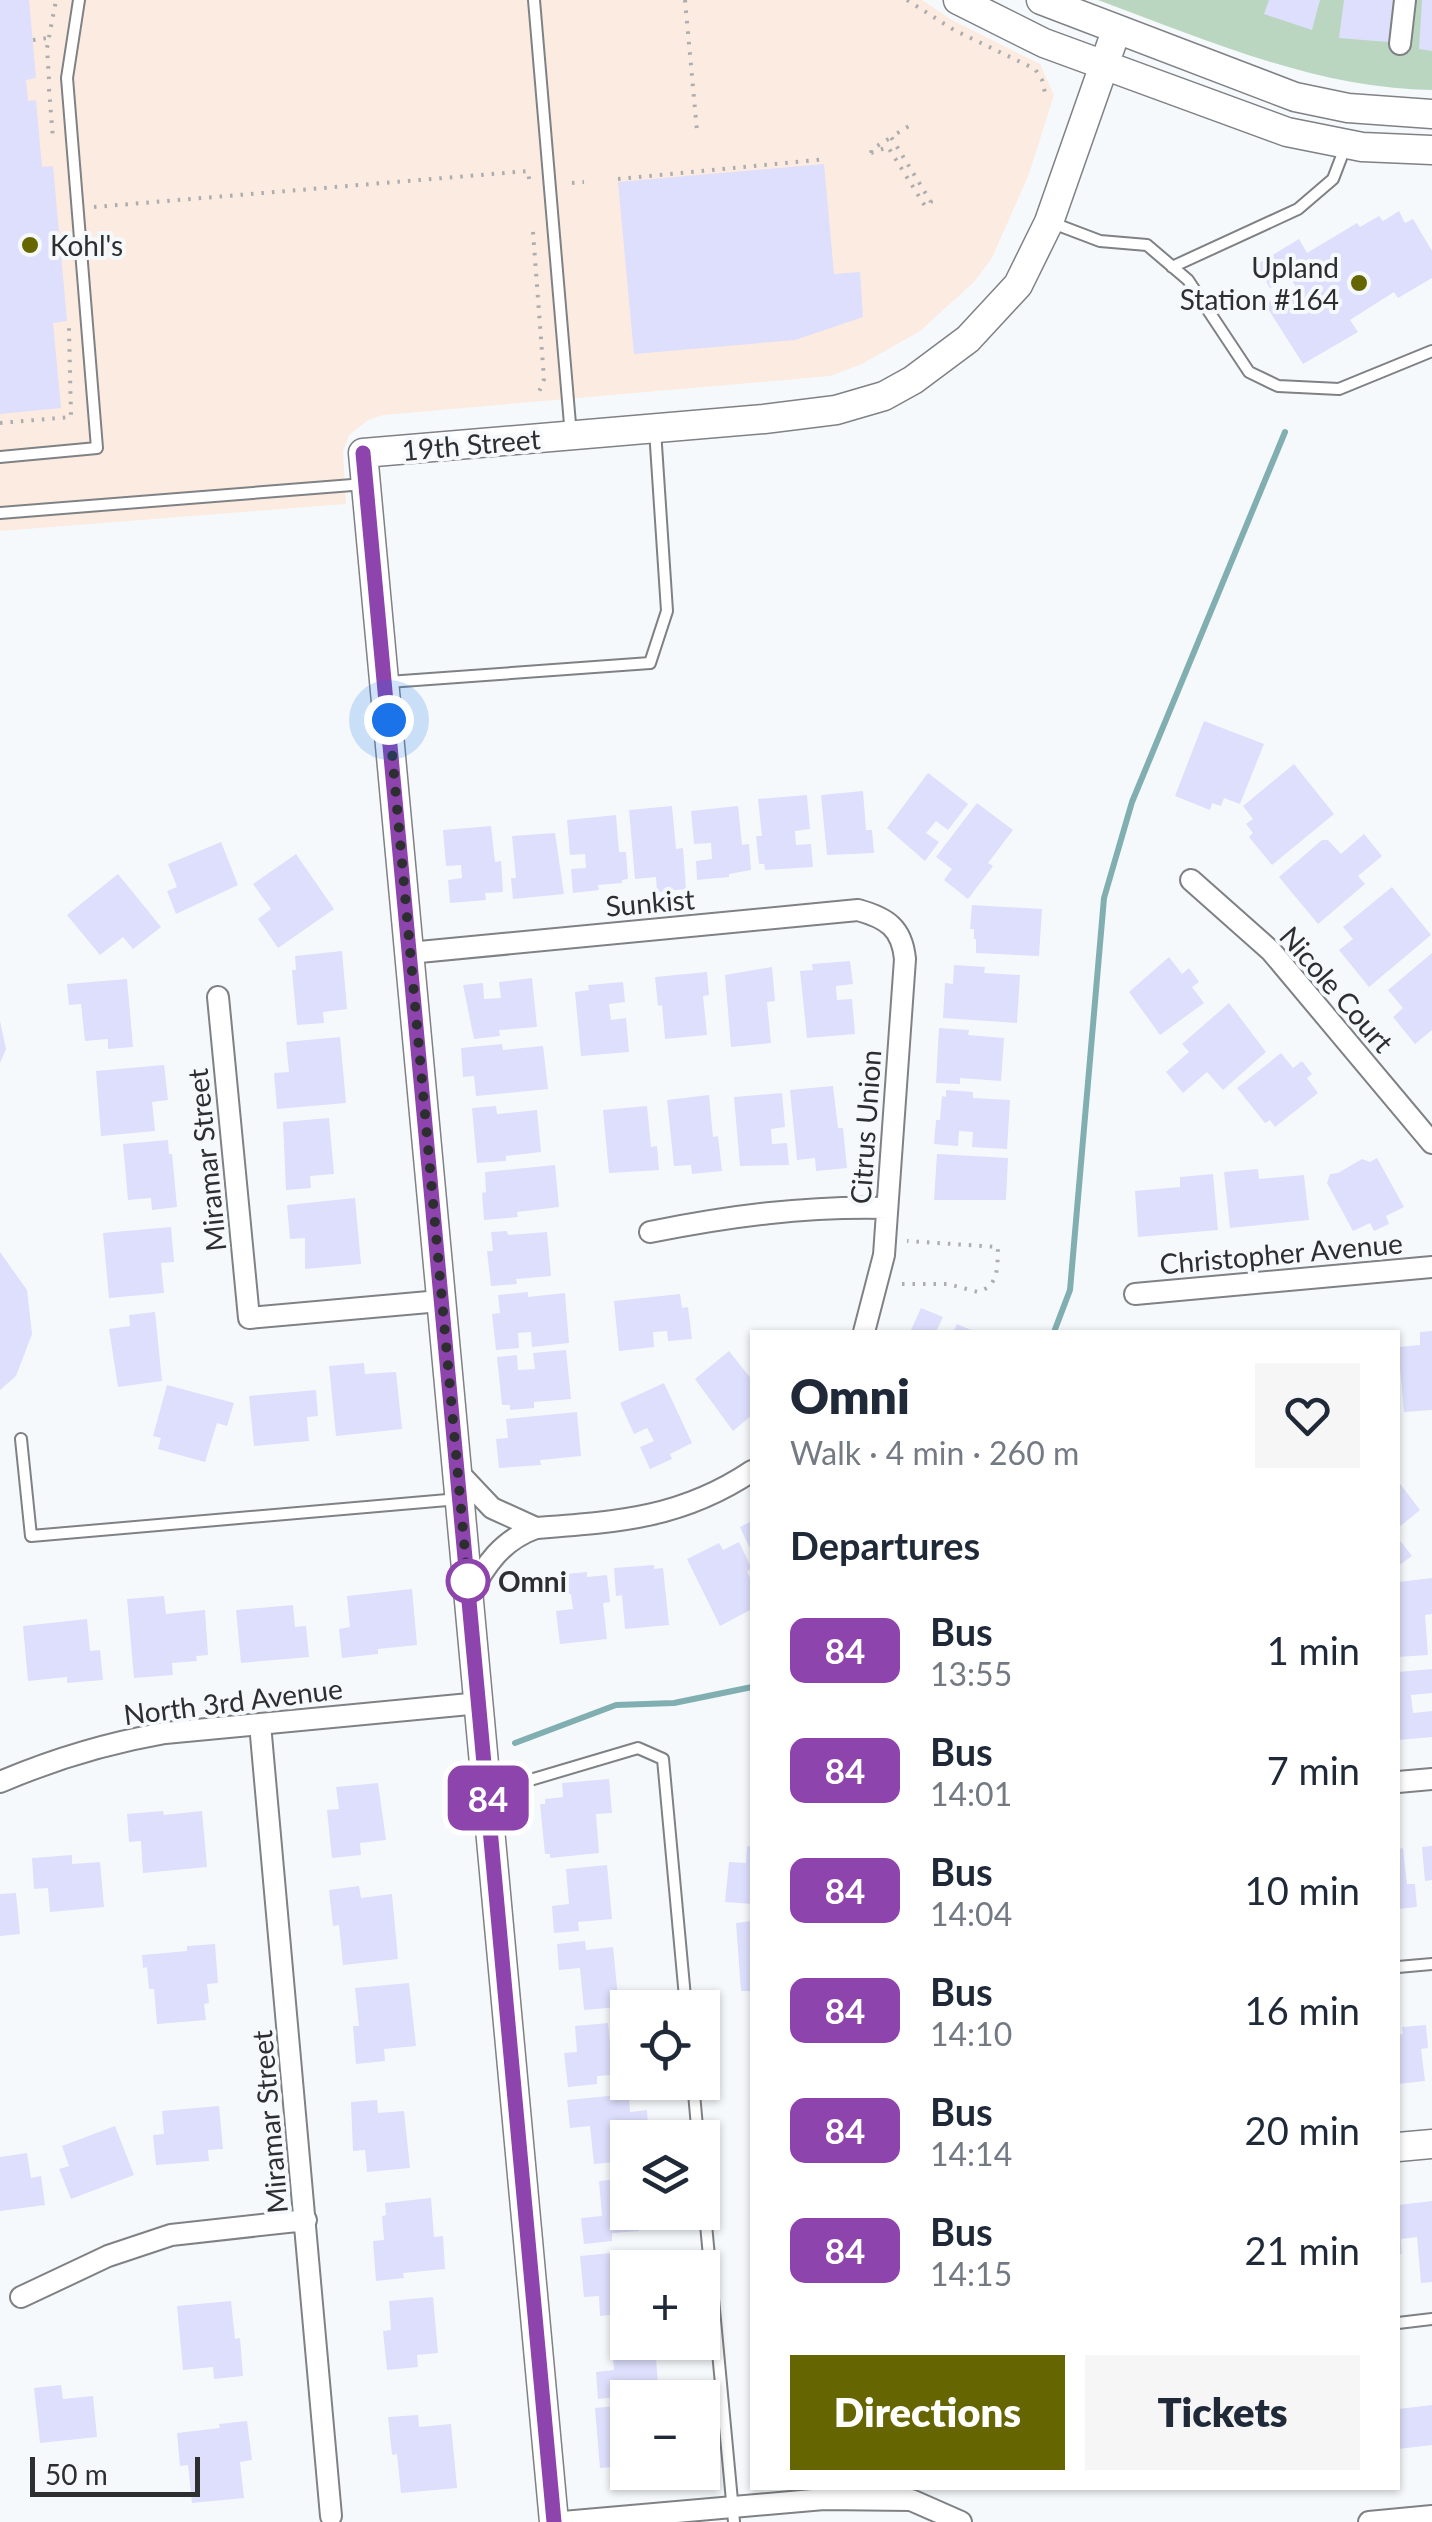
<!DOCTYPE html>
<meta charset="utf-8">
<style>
body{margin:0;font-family:Lato,sans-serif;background:#f6f6f7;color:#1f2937;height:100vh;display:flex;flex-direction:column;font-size:38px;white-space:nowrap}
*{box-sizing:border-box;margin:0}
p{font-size:32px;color:#747a83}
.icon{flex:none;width:55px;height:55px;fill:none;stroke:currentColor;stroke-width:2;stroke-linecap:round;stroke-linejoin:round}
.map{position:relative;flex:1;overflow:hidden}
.sheet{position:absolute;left:750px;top:1330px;width:650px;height:1160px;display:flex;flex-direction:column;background:#fff;border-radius:0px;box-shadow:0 2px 8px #0004}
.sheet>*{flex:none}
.badge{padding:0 20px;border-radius:15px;font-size:35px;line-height:65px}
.fabs{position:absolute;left:610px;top:1990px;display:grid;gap:20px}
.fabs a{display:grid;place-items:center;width:110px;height:110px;border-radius:0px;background:#fff;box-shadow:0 2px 8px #0004;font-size:50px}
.scale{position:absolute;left:30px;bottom:25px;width:170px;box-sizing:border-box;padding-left:10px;border:5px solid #2d2e2f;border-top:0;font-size:28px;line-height:35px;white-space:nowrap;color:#2d2e2f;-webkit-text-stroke:8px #f6f9fc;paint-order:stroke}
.you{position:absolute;width:50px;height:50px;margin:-25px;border:8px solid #fff;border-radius:50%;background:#1a73e8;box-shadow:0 0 0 15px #1a73e833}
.map>.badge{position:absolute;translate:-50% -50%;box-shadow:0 0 0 5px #fff}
h2{padding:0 40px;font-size:38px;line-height:90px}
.round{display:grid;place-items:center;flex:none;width:105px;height:105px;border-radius:0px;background:#f6f6f7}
.overview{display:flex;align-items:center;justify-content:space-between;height:170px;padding:0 40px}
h1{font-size:48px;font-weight:800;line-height:75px}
.button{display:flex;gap:20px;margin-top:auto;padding:20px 40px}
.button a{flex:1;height:115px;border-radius:0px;background:#656601;color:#fff;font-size:40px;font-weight:800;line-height:115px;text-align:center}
.button a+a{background:#f6f6f7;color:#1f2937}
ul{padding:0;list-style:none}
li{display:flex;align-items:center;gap:30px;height:120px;padding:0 40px}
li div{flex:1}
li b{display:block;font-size:38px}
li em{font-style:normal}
li .badge{min-width:110px;font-weight:700;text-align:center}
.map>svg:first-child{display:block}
.commercial{fill:#fcebe0}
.green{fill:#bad6c0}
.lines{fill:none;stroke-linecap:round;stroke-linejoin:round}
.stream{stroke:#81afb1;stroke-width:6}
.building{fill:#dddffc}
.lane-casing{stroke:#7f8184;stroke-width:14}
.street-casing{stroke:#7f8184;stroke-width:24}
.secondary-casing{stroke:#7f8184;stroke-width:31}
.path{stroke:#abadaf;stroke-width:4;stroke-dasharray:2.5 8;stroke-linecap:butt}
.lane{stroke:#fff;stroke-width:10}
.street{stroke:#fff;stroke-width:20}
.secondary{stroke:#fff;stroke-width:28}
.line-casing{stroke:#fff;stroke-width:22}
.line{stroke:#8e44ad;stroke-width:15}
.walk{stroke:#2d2e2f;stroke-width:10;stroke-dasharray:0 18}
.poi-dot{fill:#656601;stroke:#f6f9fc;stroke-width:4}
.stop-dot{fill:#fff;stroke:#8e44ad;stroke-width:5}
.labels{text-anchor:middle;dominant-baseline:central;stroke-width:8;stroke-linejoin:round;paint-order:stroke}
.poi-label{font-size:28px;fill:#2d2e2f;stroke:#f6f9fc;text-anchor:start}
.street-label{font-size:28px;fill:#2d2e2f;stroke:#f6f9fc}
.stop-label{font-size:28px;font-weight:bold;fill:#2d2e2f;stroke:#f6f9fc;text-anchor:start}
</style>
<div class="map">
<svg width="1432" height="2522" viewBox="0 0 1432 2522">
<rect width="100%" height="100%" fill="#f6f9fc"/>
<path class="commercial" d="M0,0h922l30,20 88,44 14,31 -25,79 -37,84 -18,24 -54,49 -58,33 -32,12 -447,39 -15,5 -19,15 -6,16 3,53 -346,27z"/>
<path class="green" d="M1098,0h334v90c-115,-1 -228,-51 -334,-90z"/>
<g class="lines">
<path class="stream" d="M1054,1332l16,-42 34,-392 28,-96 153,-370
M515,1743l101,-38 58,-2 78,-16"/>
</g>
<path class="building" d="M0,0h29l7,78 -10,2 2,21 8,-1 6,67 11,-1 14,155 -14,2 8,85 -61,6z
M1269,0h51l-8,30 -48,-16z
M1344,0h49l-5,42 -49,-4z
M1422,0h10v51l-13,-2z
M824,164l10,110 26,-2 3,45 -68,23 -161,14 -16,-172z
M1399,211l6,12 8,-4 19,32v27l-34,20 -4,-6 -44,28 8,12 -55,32 -38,-60 17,-9 3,5 14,-9 -10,-14 -19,11 -14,-23 43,-26 8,14 50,-30 3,4 19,-11 4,5z
M1204,721l60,23 -24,60 -16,-6 -3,8 -9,-3 -2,7 -35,-14z
M1294,764l40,50 -62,51 -23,-28 4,-4 -7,-9 7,-5 -10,-13z
M928,773l40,31 -20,26 -12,-9 -10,12 13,9 -14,19 -38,-33z
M863,791l3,39h6l2,23 -47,2 -6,-60z
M807,795l3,34 -15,2 1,14 15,-1 2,23 -48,3 -1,-6h-5l-3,-28h6l-4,-37z
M977,803l36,27 -25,33 5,3 -25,33 -24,-19 8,-11 -16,-12z
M672,806l4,43 7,-1 3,41 -29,3 -1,-15 -21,2 -6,-69z
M738,806l4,39 7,-1 2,26 -22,4v3l-32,3 -1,-19 16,-2 -1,-16 -17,1 -3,-33z
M616,815l3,37h7l2,27 -6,1v3l-24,2 1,5 -26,3 -2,-24 15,-1 -1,-14 -15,1 -3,-35z
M491,826l4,36 6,-1 2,31 -18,1 1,7 -36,3 -2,-23 14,-2 -1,-13 -15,1 -3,-36z
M555,833l9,61 -51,5 -2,-21h5l-4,-42z
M1364,834l18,22 -24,20 7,8 -47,40 -39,-47 43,-37h6l13,14z
M221,842l17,43 -62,29 -9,-23 10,-4 -9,-23z
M296,854l38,55 -56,39 -20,-29 13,-10 -18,-25z
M118,874l43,53 -28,22 -10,-12 -23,18 -33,-40z
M1392,887l39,48 -62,52 -30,-37 14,-11 -10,-12z
M972,905l70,4 -3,47 -63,-3v-14h-2v-10h-4z
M342,951l5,58 -24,3 1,11 -27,2 -5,-55h4l-1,-14z
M1432,953v77l-17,14 -22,-27 10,-9 -15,-18z
M1169,957l13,17 7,-6 10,14 -7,5 12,16 -44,32 -31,-43z
M850,961l3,23 -17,2 1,14 15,-1 3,35 -48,4 -7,-67 13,-1 -1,-6z
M954,965l31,2 -1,6 36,2 -3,48 -74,-5 2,-35 8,1z
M772,967l3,34 -8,1 4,41 -40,4 -6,-72z
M707,972l2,23 -6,1 4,39 -42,4 -3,-34 -4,1 -3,-29z
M532,978l5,49 -38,3 1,6 -26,3 -11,-54 20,-2 1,16 17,-1 -2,-16z
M127,979l6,68 -25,2v-10l-23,2 -4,-37 -12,1 -2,-21z
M623,982l2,20 -16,2 2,16 15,-2 3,34 -48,4 -6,-64 14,-2 -1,-5z
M1229,1003l37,49 -43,38 -16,-18 -24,21 -17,-21 23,-20 -7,-8z
M0,1021l6,28 -6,14z
M939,1028l30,2 -1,5 36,3 -3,43 -41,-3v6l-24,-1z
M340,1037l6,66 -69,6 -3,-36 15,-1 -3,-30z
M502,1044l1,6 40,-4 5,43 -72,7 -2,-20 -11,1 -2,-29z
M1281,1053l12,15 9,-7 10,13 -5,4 11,15 -43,34 -5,-7 -5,3 -28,-35z
M164,1065l4,35 -16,2 3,29 -54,5 -5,-65z
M833,1086l5,42h5l4,40 -31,3 -1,-13 -18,2 -7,-70z
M946,1090l27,2v6l37,2 -3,49 -35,-2 1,-15 -14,-1 -1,15 -24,-2 2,-24h4l2,-24 4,1z
M782,1093l3,34 -14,2 1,15 15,-1 2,22 -49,1 -6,-69z
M709,1095l4,42 5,-1 4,35 -30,3 -1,-9 -17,1 -7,-66z
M496,1106l1,8 40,-4 4,42 -35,4v5l-29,2 -5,-55z
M647,1106l4,41 6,-1 2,24 -50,3 -6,-63z
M329,1118l5,56 -24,2 1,12 -25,2 -3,-68z
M168,1140l1,14h3l5,53 -25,3 -1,-12 -23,2 -5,-56z
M937,1154l71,4 -2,42h-72z
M1377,1158l27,49 -18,9 3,8 -15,7 -4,-8 -17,8 -26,-48 3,-9 8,-1 24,-14 8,3z
M555,1165l4,42 -42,5 1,5 -34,3 -2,-27 4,-1 -1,-20z
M1258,1169l1,10 45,-4 5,45 -79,8 -6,-56z
M1213,1174l5,56 -80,7 -3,-46 45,-4v-10z
M355,1198l6,66 -56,5v-31l-15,1 -3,-34z
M171,1227l3,35 -13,1 3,30 -55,5 -6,-65z
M507,1231l1,4 39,-3 4,44 -35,3 1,5 -26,2 -4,-35h6l-2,-19z
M0,1252l27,38 5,44 -16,42 -16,14z
M528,1292v5l37,-4 4,50 -37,4 -1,-15 -13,1 1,15 -23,2 -4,-36 8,-1 -2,-18z
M680,1294l2,14 6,-1 4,32 -24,2 -1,-10 -14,1 1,15 -35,4 -5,-50z
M921,1308l22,9 -7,15 -25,-2z
M155,1312l7,69 -44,6 -9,-58 21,-3 -1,-11z
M957,1324l19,8h-23z
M1432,1331v79l-28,2 -6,-65 22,-2v-13z
M566,1350l5,49 -37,3v6l-24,2v-5h-8l-5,-48 20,-2 1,15 17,-1 -2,-16z
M729,1351l23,29v35l-19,16 -38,-52z
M364,1363l1,11 31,-2 6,57 -66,7 -7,-70z
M664,1383l28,60 -22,11 2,5 -22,10 -10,-22 14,-6 -7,-13 -13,6 -14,-31z
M167,1385l67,18 -7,23 -10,-3 -12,39 -47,-13 3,-11 -8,-2z
M316,1390l2,26 -11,1 2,24 -55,5 -5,-50z
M577,1412l4,44 -41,4 1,5 -42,3 -3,-29 12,-1 -2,-19z
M1398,1481l22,29 -22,18z
M752,1521v32l-12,-26z
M1398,1538l14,18 -14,10z
M739,1542l13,27 -5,2 5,12v26l-32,17 -33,-67 32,-16 4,7z
M654,1565v4l9,-1 6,57 -44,4 -3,-34 -6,1 -2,-28z
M587,1572v5l20,-2 3,27 -7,1 4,36 -47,5 -4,-33 17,-2 -2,-15 -16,2 -2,-21z
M1432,1578v36l-7,1 3,40 -30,2v-75z
M412,1589l5,56 -39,4v5l-36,4 -3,-29 11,-2 -3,-31z
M164,1596l2,18 39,-4 3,45 -12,1 1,5 -25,2 1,12 -39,3 -7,-79z
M293,1605l2,22 11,-1 3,31 -68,6 -5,-53z
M87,1619l3,32 10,-1 3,30 -36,3v-6l-39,4 -5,-55z
M1432,1669v24l-21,2 2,18 19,-2v26l-34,3v-68z
M609,1779l3,34 -16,1 3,39 -49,5v-4h-5l-5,-50h5v-5l18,-2 -1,-14z
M378,1783l8,57 -26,3 1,12 -29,3 -5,-48 12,-1 -3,-22z
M163,1811l1,4 38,-4 5,56 -64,6 -2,-32 -12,1 -2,-28z
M747,1846l5,1v57l-27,-2 4,-40 17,1z
M1432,1846v34l-7,1 -3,-34z
M1403,1848l4,36h8l2,23 -19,2v-60z
M72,1855v9l28,-2 4,45 -54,5 -2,-24 -14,1 -2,-31z
M607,1865l5,54 -34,3 1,9 -25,2 -2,-27 17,-2 -3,-35z
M359,1886l2,12 31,-4 6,65 -55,6 -4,-40 -6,1 -4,-36z
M16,1893l4,41 -20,2v-42z
M752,1921v70h-11l-5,-68z
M585,1941l1,9 27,-3 6,60 -35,3 -4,-42 -21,2 -2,-26z
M215,1944l3,39 -11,1 2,19 -5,1 2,16 -49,4 -3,-35h-5l-2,-22 -4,1 -1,-13 45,-4v-5z
M409,1983l7,63 -32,3 1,12 -29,3 -3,-38h6l-4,-38z
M608,2023l2,20 18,-2v33l-31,2v8l-29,3 -4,-34 13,-1 -2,-26z
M1426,2025l2,23 -7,1 4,32 -27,3v-49l5,-1 -1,-7z
M629,2094l1,18 17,-2 1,15 10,-1 1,14h-31v23l-34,3 -4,-38 -20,2 -3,-28z
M377,2100l1,13 26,-2 6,57 -43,4 -2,-22 -12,1 -2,-49z
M219,2106l4,43 -15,1 1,11 -53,4 -3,-30 11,-1 -2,-23z
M115,2126l19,49 -63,24 -12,-30 10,-3 -7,-20z
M27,2153l4,25 10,-2 4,29 -45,6v-54z
M628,2178v34h10l1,19 -27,2v8l-28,3 -3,-26 21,-2 -3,-35z
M431,2198l3,39 9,-1 2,33 -42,4 1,5 -28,3 -3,-40 11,-1 -2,-24 4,-1 -1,-12z
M1432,2201v81l-11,1 -4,-46 -16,2 1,15h-4v-49z
M611,2253v8l18,-2 -1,54 -28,3 -1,-20 -15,1 -4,-41z
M433,2297l5,56 -21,2 1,12 -31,3 -4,-39 8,-1 -2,-29z
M231,2301l4,38 5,-1 3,38 -29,3 -1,-12 -30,3 -6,-64z
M628,2332v10h35l1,15 -8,1 2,26 -31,3v9l-29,3 -2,-27 18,-2 -3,-37z
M61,2385l2,14 30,-3 4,41 -57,6 -6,-55z
M628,2405v61l-28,2 -5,-60z
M1432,2405v40l-34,4v-40z
M418,2415l1,12 32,-3 6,64 -56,5 -4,-39 -5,1 -4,-38z
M247,2421l5,39 -12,2 4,36 -52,5 -4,-38 -8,1 -3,-33 43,-5 -1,-4z"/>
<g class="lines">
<g class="lane-casing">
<path id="lane" d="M534,0l37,436
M1050,222l50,19 47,4 41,35 61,92 29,14 61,3 93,-38
M1172,267l126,-58 35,-30 13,-34
M0,457l97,-9 -30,-370 12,-78
M0,513l365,-29
M388,682l262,-19 17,-52 -12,-181
M21,1439l10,97 428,-37
M489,1800l31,-17 118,-35 25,11 23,249
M1398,1967l34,-3
M693,2082l5,56
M702,2182l32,340
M1398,2323l34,-4"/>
</g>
<g class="street-casing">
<path id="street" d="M1400,44l5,-44
M1191,880l80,71 161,192
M409,953l449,-43c29,8 44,18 47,49l-21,296 -20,77
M218,997l31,321 191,-17
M650,1232c80,-16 155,-26 237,-24
M1135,1294l297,-27
M457,1471l35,37 44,20
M469,1596c16,-31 33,-56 67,-68 82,-6 146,-10 216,-57
M260,1724l71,792
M0,1782c54,-23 107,-39 165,-49l315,-30
M1398,1782l34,-3
M21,2297l87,-41 63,-21 135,-15
M563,2522l261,-23 87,1 50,22
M1369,2522l63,-6"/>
</g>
<g class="secondary-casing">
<path id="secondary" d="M958,0l86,43 243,89 75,15 70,3
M1041,0l254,97 53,11 84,6
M1398,2147l34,-3
M554,2522l-191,-2069 401,-34 72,-9 48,-14 29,-16 55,-41 50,-54 31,-63 67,-191"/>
</g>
<path class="path" d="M685,0l12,131
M907,0l47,30 81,39 7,11 4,17
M33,40l15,-2
M49,79l-2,-31 9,-48
M49,89l4,50
M871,153l17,-6 37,59 6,-4 -40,-65 18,-11
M871,153l1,-4 18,-11
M618,179l208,-20
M572,183l12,-1
M94,207l434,-36 2,14
M533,232l11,147 -7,18
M0,423l71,-6 -2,-89
M902,1284h46l30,8c22,-7 19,-26 20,-45l-91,-6"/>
<use href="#lane" class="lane"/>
<use href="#street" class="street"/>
<use href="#secondary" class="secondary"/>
</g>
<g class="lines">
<g class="line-casing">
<path id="line" d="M363,453l191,2069"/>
</g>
<use href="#line" class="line"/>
<path class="walk" d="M389,720l80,876 -1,-15"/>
</g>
<g class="poi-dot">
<circle cx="30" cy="245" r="10"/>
<circle cx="1359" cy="283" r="10"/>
</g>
<circle class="stop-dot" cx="468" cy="1581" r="20"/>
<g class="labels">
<g class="poi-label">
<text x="50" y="245">Kohl's</text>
<text x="1339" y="267" text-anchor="end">Upland<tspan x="1339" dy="32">Station #164</tspan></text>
</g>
<g class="street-label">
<text transform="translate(471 444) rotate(-5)">19th Street</text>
<text transform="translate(650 902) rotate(-5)">Sunkist</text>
<text transform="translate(1337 989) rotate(49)">Nicole Court</text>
<text transform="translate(865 1127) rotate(-86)">Citrus Union</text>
<text transform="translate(206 1160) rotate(-96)">Miramar Street</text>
<text transform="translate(1281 1253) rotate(-5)">Christopher Avenue</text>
<text transform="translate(233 1701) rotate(-7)">North 3rd Avenue</text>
<text transform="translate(269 2122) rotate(-95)">Miramar Street</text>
</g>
<g class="stop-label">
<text x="498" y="1581">Omni</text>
</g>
</g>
</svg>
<div class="fabs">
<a><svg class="icon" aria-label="locate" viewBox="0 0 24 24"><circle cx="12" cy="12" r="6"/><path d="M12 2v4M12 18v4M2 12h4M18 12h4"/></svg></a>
<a><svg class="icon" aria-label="layers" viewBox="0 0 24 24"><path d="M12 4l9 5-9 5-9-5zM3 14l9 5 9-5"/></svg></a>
<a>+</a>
<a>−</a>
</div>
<div class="scale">50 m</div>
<div class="you" style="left:389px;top:720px"></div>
<b class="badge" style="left:488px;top:1798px;background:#8e44ad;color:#fff">84</b>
<section class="sheet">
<div class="overview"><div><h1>Omni</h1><p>Walk · 4 min · 260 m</p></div><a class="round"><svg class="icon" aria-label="heart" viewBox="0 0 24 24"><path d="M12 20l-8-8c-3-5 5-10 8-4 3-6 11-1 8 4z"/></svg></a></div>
<h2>Departures</h2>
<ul>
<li><span class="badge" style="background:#8e44ad;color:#fff">84</span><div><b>Bus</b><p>13:55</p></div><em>1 min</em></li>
<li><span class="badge" style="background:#8e44ad;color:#fff">84</span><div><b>Bus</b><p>14:01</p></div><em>7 min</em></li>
<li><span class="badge" style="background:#8e44ad;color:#fff">84</span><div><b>Bus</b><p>14:04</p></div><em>10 min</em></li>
<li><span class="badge" style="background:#8e44ad;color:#fff">84</span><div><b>Bus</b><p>14:10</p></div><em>16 min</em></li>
<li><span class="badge" style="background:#8e44ad;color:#fff">84</span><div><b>Bus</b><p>14:14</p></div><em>20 min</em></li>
<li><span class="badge" style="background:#8e44ad;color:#fff">84</span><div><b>Bus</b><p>14:15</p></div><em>21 min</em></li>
</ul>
<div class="button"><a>Directions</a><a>Tickets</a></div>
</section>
</div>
